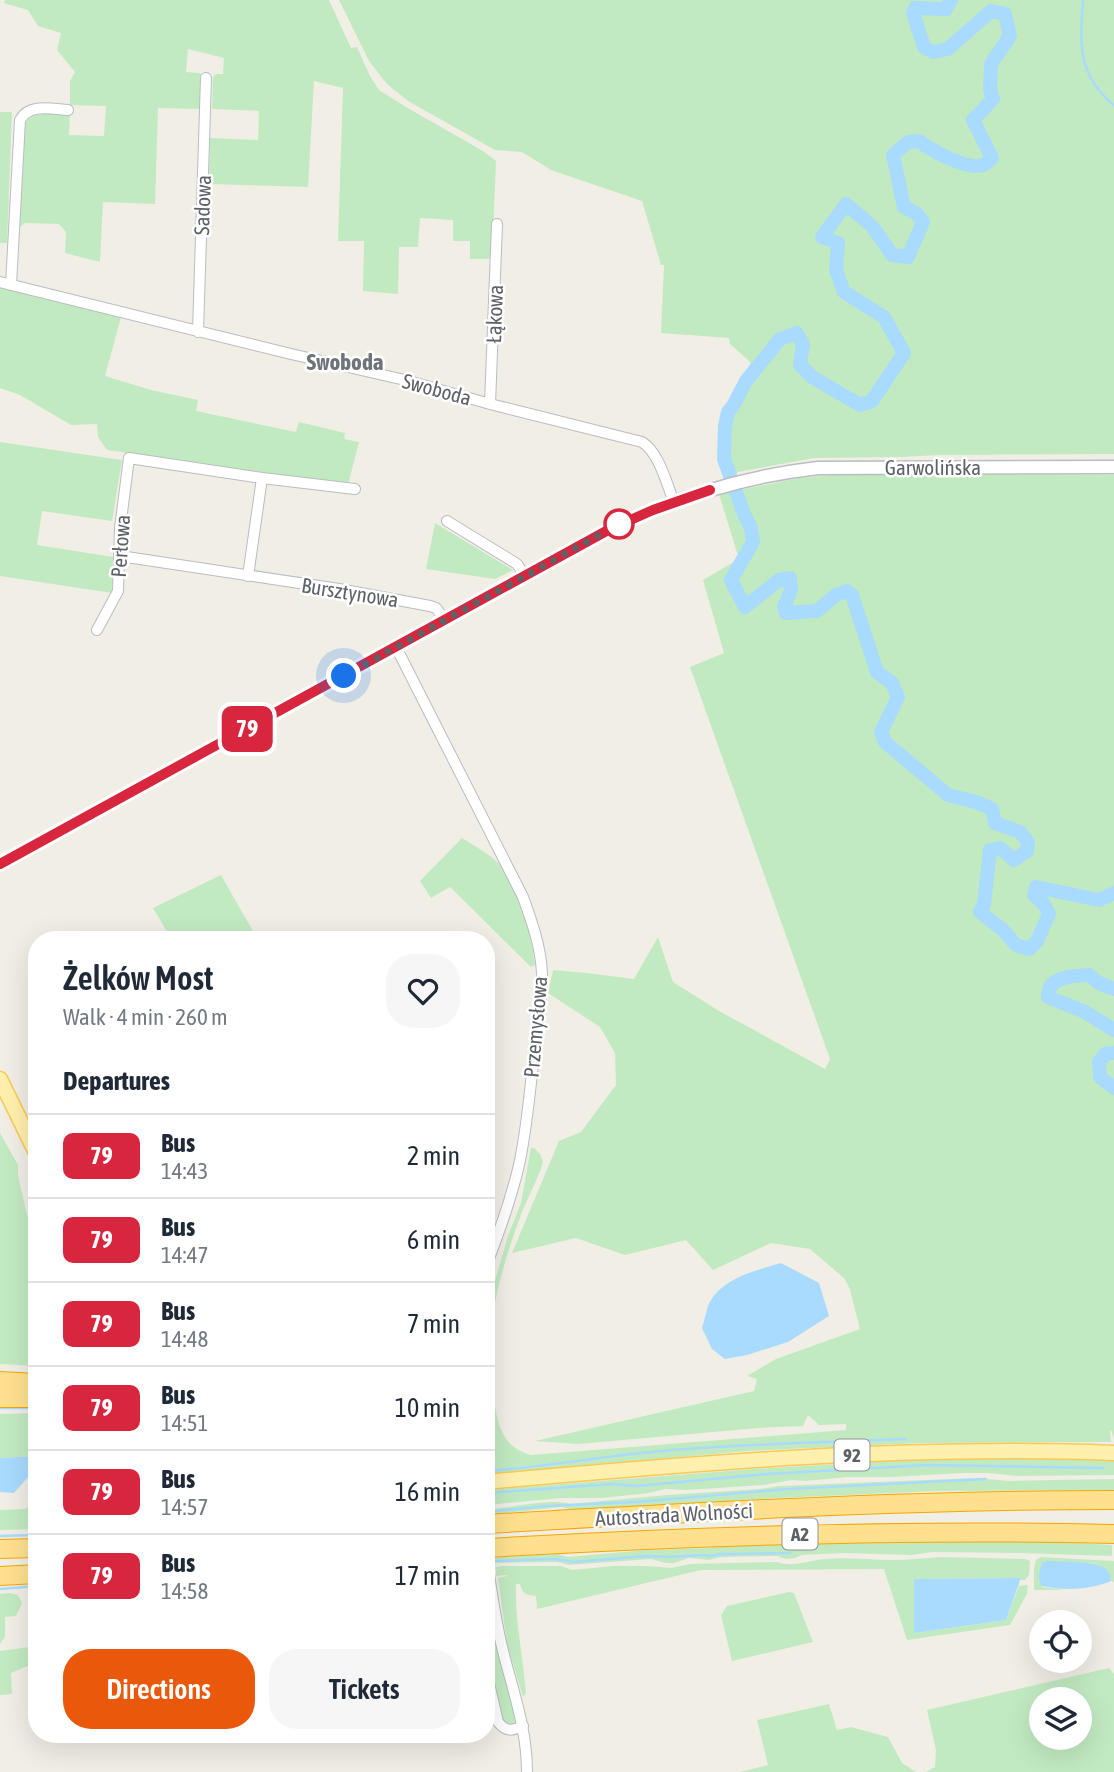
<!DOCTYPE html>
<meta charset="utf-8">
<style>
body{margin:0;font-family:"Asap Condensed",sans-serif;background:#f6f6f7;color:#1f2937;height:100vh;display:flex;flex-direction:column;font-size:26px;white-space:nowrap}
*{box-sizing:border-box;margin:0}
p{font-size:23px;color:#747a83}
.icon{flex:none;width:38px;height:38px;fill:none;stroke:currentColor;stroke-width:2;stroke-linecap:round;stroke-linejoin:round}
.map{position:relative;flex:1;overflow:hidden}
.drawer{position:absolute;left:28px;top:931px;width:467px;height:812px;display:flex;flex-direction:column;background:#fff;border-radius:28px;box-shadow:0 7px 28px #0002}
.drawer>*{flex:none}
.badge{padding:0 14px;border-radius:10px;font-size:24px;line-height:46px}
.buttons{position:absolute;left:1029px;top:1610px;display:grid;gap:14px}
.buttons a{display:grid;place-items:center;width:63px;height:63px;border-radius:50%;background:#fff;box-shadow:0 7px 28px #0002;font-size:35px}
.you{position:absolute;width:35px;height:35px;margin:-18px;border:5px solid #fff;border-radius:50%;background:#1a73e8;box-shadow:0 0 0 10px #1a73e833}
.map>.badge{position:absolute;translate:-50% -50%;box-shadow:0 0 0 4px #fff}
h2{padding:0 35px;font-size:26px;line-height:63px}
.round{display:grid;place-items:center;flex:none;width:74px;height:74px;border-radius:28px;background:#f6f6f7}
.summary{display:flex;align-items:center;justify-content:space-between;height:119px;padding:0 35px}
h1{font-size:33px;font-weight:600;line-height:52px}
.action{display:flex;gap:14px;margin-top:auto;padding:14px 35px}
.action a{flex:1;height:80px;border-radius:28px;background:#ea580c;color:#fff;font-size:28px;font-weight:600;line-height:80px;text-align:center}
.action a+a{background:#f6f6f7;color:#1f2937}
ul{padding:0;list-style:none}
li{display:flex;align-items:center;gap:21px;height:84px;padding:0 35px;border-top:2px solid #e0e1e3}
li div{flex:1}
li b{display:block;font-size:26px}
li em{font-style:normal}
li .badge{min-width:77px;font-weight:700;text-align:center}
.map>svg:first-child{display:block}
.green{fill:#c2eac1;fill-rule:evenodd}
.water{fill:#a8dbff}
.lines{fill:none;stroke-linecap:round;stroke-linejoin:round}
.stream{stroke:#a8dbff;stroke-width:2.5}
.river{stroke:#a8dbff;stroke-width:14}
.minor-casing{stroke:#b9bcc1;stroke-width:12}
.secondary-casing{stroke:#b9bdc3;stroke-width:15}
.primary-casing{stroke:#fbc955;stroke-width:17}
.motorway-casing{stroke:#f7a500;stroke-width:20}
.minor{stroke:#fff;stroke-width:10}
.secondary{stroke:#fff;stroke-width:12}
.primary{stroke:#fff0ad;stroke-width:14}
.motorway{stroke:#ffe08f;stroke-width:18}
.line-casing{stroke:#fff;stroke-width:16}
.line{stroke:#d7263d;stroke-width:10}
.walk{stroke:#5e6268;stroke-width:7;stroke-dasharray:0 12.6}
.stop-dot{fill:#fff;stroke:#d7263d;stroke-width:3.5}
.labels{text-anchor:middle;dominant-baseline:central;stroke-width:5;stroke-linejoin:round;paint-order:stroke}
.shield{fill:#fff;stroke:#8e9195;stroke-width:2}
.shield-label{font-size:19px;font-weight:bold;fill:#5e6268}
.street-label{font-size:21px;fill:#5e6268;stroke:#fff}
.neighbourhood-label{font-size:23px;font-weight:bold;fill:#6e747a;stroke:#fff}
</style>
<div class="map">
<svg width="1114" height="1772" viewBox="0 0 1114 1772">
<rect width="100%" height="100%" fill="#f1eee6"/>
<path class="green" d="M5,0h324l22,48 6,-1 13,29 9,14 27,17 77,44 13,10 -4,98h-22v-18h-17v-21l-33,-2 -2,29h-19l-1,47 -35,-3 1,-50h-26l5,-153 -29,-7 -6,106 -99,-3 1,-46 48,2 1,-29 -47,-2 1,-32 3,-3h7l1,-16 -36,-9 -2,23 14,1 3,4 -1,32 -44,-1 -3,96 -52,-2 -3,60 -35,-9 1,-21 -7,-8 -34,-1 -5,4 4,-111 5,-4 41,2 -1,21 35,1 2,-30 -36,-1v-24l5,-9 -18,-22 4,-17 -23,-7 -10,-16 -24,-7z
M339,0h775v454l-175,1 -38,2 -87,1 -76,14 -4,3c-2,-9 -5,-18 -6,-27 -3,-28 14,-54 30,-76l-10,-12 -18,-16 -1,-6 -68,-5 3,-68h-3l-19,-64 -91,-31 -29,-18 -27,-2 -87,-49 -21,-17 -18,-23z
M0,112h12l-5,131h-7z
M0,287l121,30 -16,59 46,14 47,10 -2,11 100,21 3,-10 46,11 -1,6 15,3 -11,43 -241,-35 -9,-13 -1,-13 -26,1 -51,-30 -20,-7z
M0,442l122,18 -10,61 -70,-10 -5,34 76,12 -1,36 -112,-17z
M844,474l270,1v964l-3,-9h-1l1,12 -190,1 -173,8 -261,23v-6l7,-6 -1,-1 -6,5v-7l7,-2h-7v-149l21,-72 13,-33 10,-55h3l6,6 3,8c-5,17 -14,33 -21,50 -24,64 -41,126 -27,195 5,24 10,41 36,48l315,-25v-6l-27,1 -11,-10 -5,11 -44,2 -181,16 -43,-3 219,-50 3,-12 -10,-3 29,-17 84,-30 -10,-39 -5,-11 -35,-30 -39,-6 -58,27 -27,-30 -61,15 -49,-17 -64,15 47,-112 22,-9 35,-47 -1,-32 -15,-26 -52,-34 5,-23 34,3 47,6 24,-42 15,45 46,29 106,58 5,-10 -140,-392 34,-14 -21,-73 36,-21 -20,-65 80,-16z
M435,523l78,47 -18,9 -69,-10z
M462,838c14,9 30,17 40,29 22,26 29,66 33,98l-4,2 -81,-80 -19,11 -11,-17z
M221,875l37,65h-86l-19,-32z
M0,1133l18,32v11l9,39 10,10v141l-37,-2z
M37,1413v43l-37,2v-44z
M1075,1458l39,3v14l-97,1 -28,-3h-24l-74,4h-44l-41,4 -14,-1 -29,5 -77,5 -21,-1 -16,4 -47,5h-41l-74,7 -1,-15 267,-21 173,-10z
M975,1478l34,3 105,-2v11l-176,1 -161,7 -205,12 -10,-3 -75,8v-5c22,-2 63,-12 83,-6l97,-9 93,-6 19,-3z
M37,1503v26l-37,1v-20l24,-1z
M967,1540l92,2 53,3v11l-91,-3 -89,-1 -21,3 -67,-2 -42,2 -7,3 -9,1 -9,-3 -56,1 -12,3 -20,-2 -15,5h-9l-14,-4 -82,6 -12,-3 -70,1v-5l71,-4 10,3 79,-7 64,-2 7,-2 84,-3z
M941,1557l84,2 5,2 -1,14 -4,5h-4v-2l-106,1 -1,54 92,-13 13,-34 9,-1 -1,9 -17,31 -103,15 -23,-71 -183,1 -164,39 -1,-13c-10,-1 -14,-2 -16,-12h-4c-1,37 7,73 10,109l-3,4 -16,-54 -9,-65 9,-2v-1l-11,1v-6l2,-1h-11l15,-3h59l11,4 42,-4h34l23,2 19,-4 87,-2c16,6 32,-2 48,-3 22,-2 45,1 66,1 17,0 33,-2 50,-3z
M1041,1557l73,4v21l-3,-1c-4,-21 -25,-18 -42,-18l-27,24 22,3h-30v-23l2,-7z
M486,1586l8,48 24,82c-5,13 -12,11 -18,0l-13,-65z
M789,1592l5,1 19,49 -81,19 -11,-46 6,-9z
M10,1593l8,2 4,8 -6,13 -11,1v20l-5,7v-50z
M28,1604h9v58l-26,11 1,21 -12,1v-44l30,-4z
M1109,1668l5,6v98h-188l9,-5 1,-17 -9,-40zM1080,1699v39h-39v-39z
M829,1704l8,26 14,-3 37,10 14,26 14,9h-176l28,-7 -11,-45z"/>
<path class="water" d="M781,1263l38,20 10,33 -41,26 -41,13 -22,4 -13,-10 -10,-21c2,-7 4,-15 6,-22 12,-28 47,-35 73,-43z
M37,1456v11l-23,26 -14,-1v-34z
M1047,1561c14,1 51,-1 60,9 3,3 3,7 4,11 -22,9 -46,10 -69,5 -5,-7 -3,-14 0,-23z
M1021,1578l-15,42 -92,13v-54z"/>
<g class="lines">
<path class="stream" d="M1083,0c-3,42 -6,76 31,105
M0,1408h37
M486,1471c59,-4 117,-15 175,-20 82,-7 164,-9 245,-12
M486,1493l127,-9 23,2 132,-12 159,-9 176,3
M486,1512l60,-6 90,-4 152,-13 198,-10
M0,1536l37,-1
M490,1561l66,-2 17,3 73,-6 24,1 33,-2 8,1 10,-2 69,-1
M0,1589l37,-3"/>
<path class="river" d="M951,0l-5,9 -31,-1 -2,5 11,34 9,5 15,-3 43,-38 14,3 5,22 -19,28 -1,26 3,9 -20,21 19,38c-3,3 -6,6 -9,7 -14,6 -53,-15 -64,-24l-11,1 -15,13 11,52 13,7 6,8 -15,35 -16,-2 -19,-28 -27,-23 -24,33 16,6 -2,27 8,22 40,25 20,36 -32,48 -12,4 -48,-28 -12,-12 3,-21 -6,-11 -17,6 -34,42 -13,25 -5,6 -3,14 -1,33 20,55 7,14 2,14 -22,38 14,27 34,-27 11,-2 1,12 -7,17 2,6 31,-2 19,-16 11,-4 5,4 25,77 15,11 6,14 -17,35 4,10 63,53 28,7 16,7 3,14 25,9 8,10 -1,9 -13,9 -14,-12 -10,2 -6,54 -4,8 23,18 13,15 13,4 8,-8 12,-27 -5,-10 -10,-9 2,-8 63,13 15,-7
M1114,989l-15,-6 -10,-8c-15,1 -42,1 -41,22l37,15 29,18
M1114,1053l-9,1 -6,8 1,15 14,11"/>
<g class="minor-casing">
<path id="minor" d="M0,282l291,72 114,26 85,24 152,38c17,10 25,43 32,60
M11,285l9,-165c9,-17 32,-11 48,-10
M198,332l8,-254
M490,404l7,-180
M447,521l70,43 8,12
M120,556l219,33 91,17 6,2 9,12
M248,576l14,-98
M97,630l21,-39 2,-63 9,-70 133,20 93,11
M396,647l127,250c9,25 18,50 19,77 1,26 -5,54 -8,80 -4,37 -7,74 -15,111 -8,34 -20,68 -33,101
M486,1555c5,32 9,64 17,96 10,40 24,78 24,121
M486,1670l12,52c8,10 14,9 25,4"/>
</g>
<g class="secondary-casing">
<path id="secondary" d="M0,864l610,-335c65,-31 136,-53 208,-61l296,-1"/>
</g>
<g class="primary-casing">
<path id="primary" d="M0,1079l37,76
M486,1482c209,-19 419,-37 628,-29"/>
</g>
<g class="motorway-casing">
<path id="motorway" d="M0,1381l37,2
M0,1398h37
M486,1524c210,-12 418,-24 628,-24
M486,1548c210,-12 419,-19 628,-14
M0,1549l37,-1
M0,1576l37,-2"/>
</g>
<use href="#minor" class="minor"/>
<use href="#secondary" class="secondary"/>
<use href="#primary" class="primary"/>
<use href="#motorway" class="motorway"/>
</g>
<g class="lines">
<g class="line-casing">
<path id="line" d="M0,864l610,-335 43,-19 57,-20"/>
</g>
<use href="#line" class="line"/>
<path class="walk" d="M344,676l275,-152"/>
</g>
<circle class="stop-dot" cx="619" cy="524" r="14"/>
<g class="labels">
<g class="shield">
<rect x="834.5" y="1439.5" width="35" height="31" rx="5"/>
<rect x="782.5" y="1518.5" width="35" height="31" rx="5"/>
</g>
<g class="shield-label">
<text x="852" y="1455">92</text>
<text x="800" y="1534">A2</text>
</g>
<g class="street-label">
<text transform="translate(202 205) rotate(-88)">Sadowa</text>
<text transform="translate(494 314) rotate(-88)">Łąkowa</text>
<text transform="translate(437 389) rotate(15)">Swoboda</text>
<text x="933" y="467">Garwolińska</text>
<text transform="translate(120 546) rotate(-86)">Perłowa</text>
<text transform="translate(350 592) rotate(9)">Bursztynowa</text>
<text transform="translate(535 1027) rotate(-85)">Przemysłowa</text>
<text transform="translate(674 1514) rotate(-3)">Autostrada Wolności</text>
</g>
<g class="neighbourhood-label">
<text x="345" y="362">Swoboda</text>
</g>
</g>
</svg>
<div class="buttons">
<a><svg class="icon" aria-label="locate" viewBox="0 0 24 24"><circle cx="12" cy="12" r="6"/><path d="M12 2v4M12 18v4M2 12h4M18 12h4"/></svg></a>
<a><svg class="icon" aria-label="layers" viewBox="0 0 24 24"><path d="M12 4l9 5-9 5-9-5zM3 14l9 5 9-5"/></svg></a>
</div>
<div class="you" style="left:344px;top:676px"></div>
<b class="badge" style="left:247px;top:729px;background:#d7263d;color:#fff">79</b>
<section class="drawer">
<div class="summary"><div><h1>Żelków Most</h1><p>Walk · 4 min · 260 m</p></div><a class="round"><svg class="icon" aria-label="heart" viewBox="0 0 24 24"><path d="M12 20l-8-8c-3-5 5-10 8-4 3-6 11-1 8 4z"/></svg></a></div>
<h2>Departures</h2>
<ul>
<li><span class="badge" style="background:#d7263d;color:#fff">79</span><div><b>Bus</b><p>14:43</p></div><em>2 min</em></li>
<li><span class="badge" style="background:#d7263d;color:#fff">79</span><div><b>Bus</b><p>14:47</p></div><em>6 min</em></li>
<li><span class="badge" style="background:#d7263d;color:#fff">79</span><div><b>Bus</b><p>14:48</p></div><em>7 min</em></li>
<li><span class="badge" style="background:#d7263d;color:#fff">79</span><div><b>Bus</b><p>14:51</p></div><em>10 min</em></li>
<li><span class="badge" style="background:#d7263d;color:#fff">79</span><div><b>Bus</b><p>14:57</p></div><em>16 min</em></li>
<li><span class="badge" style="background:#d7263d;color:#fff">79</span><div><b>Bus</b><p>14:58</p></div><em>17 min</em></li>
</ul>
<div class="action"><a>Directions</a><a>Tickets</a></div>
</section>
</div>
